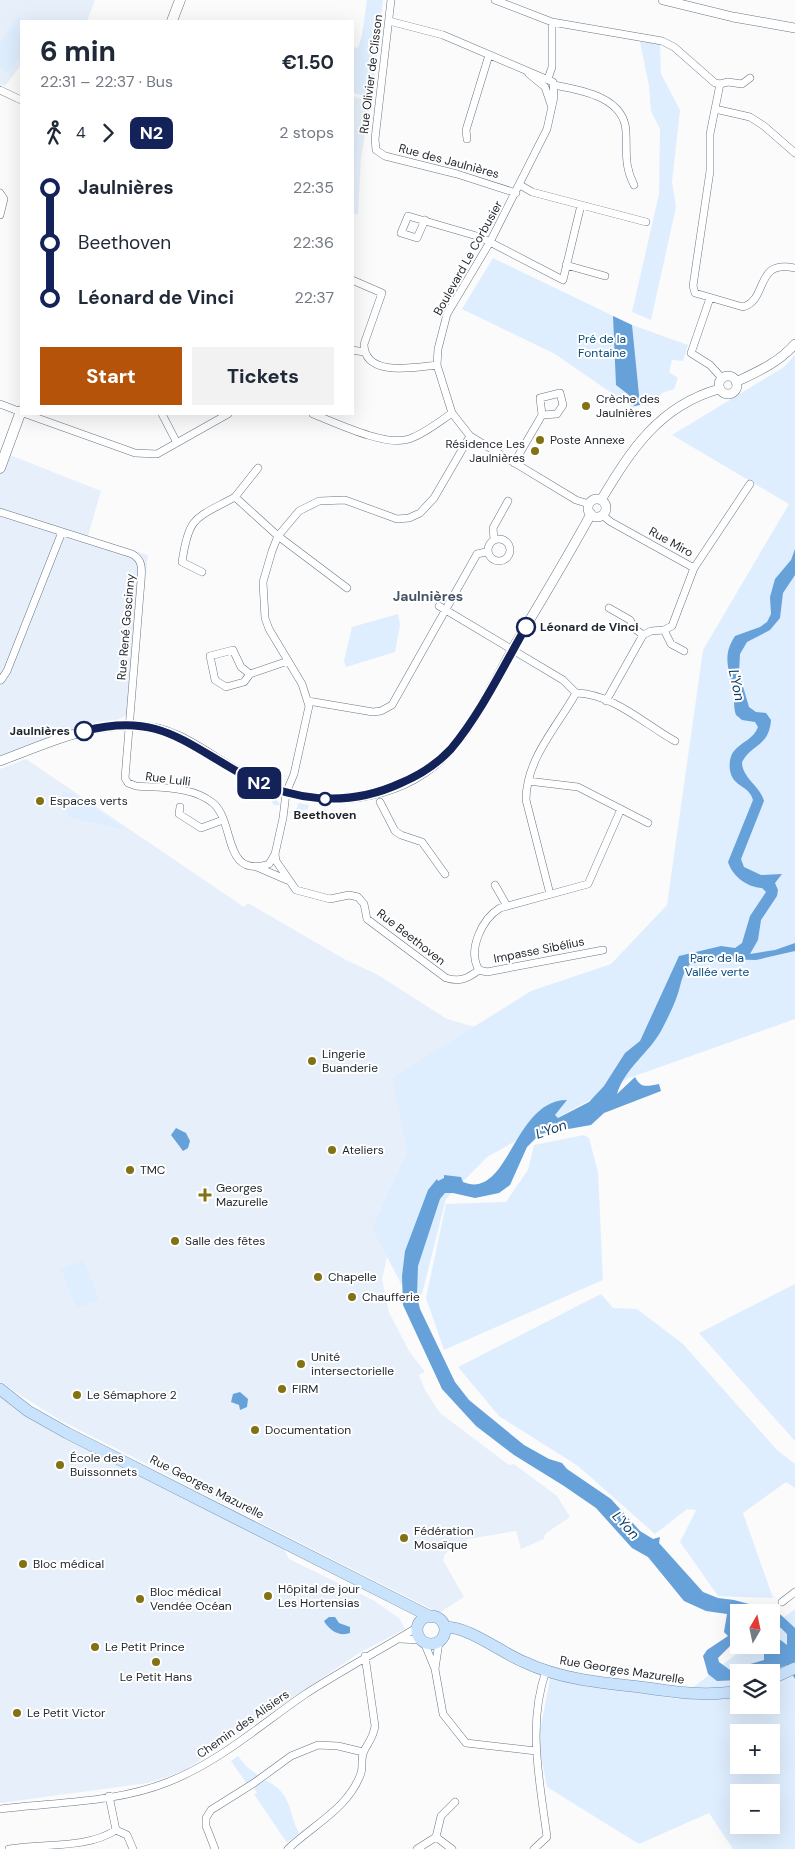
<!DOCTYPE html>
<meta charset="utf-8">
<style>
body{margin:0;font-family:"DM Sans",sans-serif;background:#f2f2f3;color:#1f2937;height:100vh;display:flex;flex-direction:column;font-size:19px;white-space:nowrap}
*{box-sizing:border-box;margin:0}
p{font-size:16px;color:#747a83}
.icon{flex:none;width:28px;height:28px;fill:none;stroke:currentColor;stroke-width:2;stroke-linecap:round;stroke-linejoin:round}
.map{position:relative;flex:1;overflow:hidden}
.panel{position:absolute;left:20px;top:20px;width:334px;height:395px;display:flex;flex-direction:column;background:#fff;border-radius:0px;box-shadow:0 5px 20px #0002}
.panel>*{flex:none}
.badge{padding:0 10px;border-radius:8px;font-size:18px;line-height:32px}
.needle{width:32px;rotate:9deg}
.buttons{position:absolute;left:730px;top:1604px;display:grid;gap:10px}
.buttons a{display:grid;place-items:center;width:50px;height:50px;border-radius:0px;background:#fff;box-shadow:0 5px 20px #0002;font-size:25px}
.map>.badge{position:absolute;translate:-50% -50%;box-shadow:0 0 0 2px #fff}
.legs{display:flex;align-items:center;gap:8px;height:55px;padding:0 20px;font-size:16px}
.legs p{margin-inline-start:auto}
.headline{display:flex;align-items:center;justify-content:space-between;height:85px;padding:0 20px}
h1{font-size:28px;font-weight:800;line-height:38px}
.button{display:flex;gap:10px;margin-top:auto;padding:10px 20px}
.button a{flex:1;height:58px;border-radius:0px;background:#b45309;color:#fff;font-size:20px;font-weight:800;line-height:58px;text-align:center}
.button a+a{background:#f2f2f3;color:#1f2937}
ul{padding:0 20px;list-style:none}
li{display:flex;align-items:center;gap:18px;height:55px;font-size:19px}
li i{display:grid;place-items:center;width:8px;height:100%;margin:0 6px;background:currentColor}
li i::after{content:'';width:12px;height:12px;margin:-6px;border:4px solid;border-radius:50%;background:#fff}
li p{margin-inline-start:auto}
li:first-child i{background:linear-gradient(#0000 50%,currentColor 0)}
li:last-child i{background:linear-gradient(currentColor 50%,#0000 0)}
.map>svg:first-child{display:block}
.built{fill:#e7f0fa}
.green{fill:#dfeefe;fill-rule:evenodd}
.water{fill:#66a1da;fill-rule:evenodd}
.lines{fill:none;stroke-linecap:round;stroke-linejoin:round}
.minor-casing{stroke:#677787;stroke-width:8}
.tertiary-casing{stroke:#677787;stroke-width:10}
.secondary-casing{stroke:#677787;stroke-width:11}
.primary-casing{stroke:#7795b3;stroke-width:12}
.minor{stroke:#fff;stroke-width:7}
.tertiary{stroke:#fff;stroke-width:9}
.secondary{stroke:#fff;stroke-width:10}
.primary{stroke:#cae3fd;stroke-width:11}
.line-1-casing{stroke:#fff;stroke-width:11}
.line-1{stroke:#132258;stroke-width:8}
.poi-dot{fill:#827213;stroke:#fff;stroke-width:2}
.stop-1-dot{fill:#fff;stroke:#132258;stroke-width:2.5}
.labels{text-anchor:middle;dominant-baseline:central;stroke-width:4;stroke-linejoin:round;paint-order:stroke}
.street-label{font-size:12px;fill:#1f252c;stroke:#fff}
.park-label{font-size:12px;fill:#064c80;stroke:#fff}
.poi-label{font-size:12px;fill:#1f252c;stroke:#fff;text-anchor:start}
.stop-label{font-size:12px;font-weight:bold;fill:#1f252c;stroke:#fff;text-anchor:start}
.neighbourhood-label{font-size:14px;font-weight:bold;fill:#465565;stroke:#fff}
.water-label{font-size:14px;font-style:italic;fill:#133e64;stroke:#fff}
</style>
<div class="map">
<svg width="795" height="1849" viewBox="0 0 795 1849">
<rect width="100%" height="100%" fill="#fbfbfb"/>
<path class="built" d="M0,0h95l-8,21h-66v44l-16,21 -5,-2z
M353,97l18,3 -10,57 -3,58 -5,-2z
M0,451l101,40 -13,45 60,19 -18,160 -130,45z
M26,759l218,148 4,-4 98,57 32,15 69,44 39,11 -90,189 -14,60 7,33 20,39 16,21 -6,3 6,15 15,23 69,52 5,-1 43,32 13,21 -25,17 -1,5 -23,10 -5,-18 -47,8 -18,10 -6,5 -2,6 21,37 -25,16 -180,-91 -7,-15 -7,7 -187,-95 -58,-37v-613z
M0,1396l52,36 231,115 6,12 84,41 26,18 6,11 -46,24 -175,118 -36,12 -148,20z"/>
<path class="green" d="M367,0h16l-11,99 -20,-7 1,-45 5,1 4,-13z
M19,16l7,5h-5v33l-13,19 -8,-6v-24z
M640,42l20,2 1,30 19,36 -8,72 4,25 -25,113 -19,-8 27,-118 1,-65 -9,-18 -2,-25z
M353,130h6l-6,51 -1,-51z
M493,258l139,67 56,20 -5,16 -11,-1 -3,12 9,6 -4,11 -12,4 -13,13 -9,-1 -7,3 -78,-54 -93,-45z
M795,355v664l-166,59 -142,79 -41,42 -24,95 -12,7 -38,-73 35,-76 -15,-74 139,-87 80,-27 56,-59 36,-255 86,-146 -117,-69 112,-68z
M398,614l2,11 -5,27 -49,15 -2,-6 8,-34z
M258,789l16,6 6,10h-6l-6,-9z
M61,791l13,3 52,36 -56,-12 -6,-9z
M298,803l11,2 -1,4 -19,4 8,-5z
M584,1135l5,3 9,34 5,108 -159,70 -18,-52 20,-94 60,-2 22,-32 6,-25z
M84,1260l15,40 -23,8 -15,-39z
M795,1284v157l-96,-108z
M601,1294l12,14 24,1 46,35 94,106 18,14v24l-9,-6 -43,31 30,85 -55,-2 -38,-54 16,-32 -9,-1 -32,25 -77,-68 -79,-50 -41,-49z
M795,1609v240h-62l-24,-36 -70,31 -92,-57 -9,-46 12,-62 128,20 70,-54h23v-18zM739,1672h32v33h-32zM739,1732h32v33h-32zM739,1792h32v33h-32z
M238,1756l9,11 12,9 -12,8 -16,-23z
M266,1780c28,16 21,30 33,53l-12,10 -33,-49 3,-1 -3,-5z"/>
<path class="water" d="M613,316l19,9 8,80 -6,1 -5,-11 -13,-10z
M795,549v26l-12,18 -3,25 -10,12 -23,12 -7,12 -1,19 10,34 7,5 10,1 5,7c-2,27 -19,23 -29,42 0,16 18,24 22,39l-23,58 3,8 17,8 21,-1 -7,9 3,7 -1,6 -16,24 -3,20 -8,14 25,-4 20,-7v8l-39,9 -38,-1 -28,5c-9,10 -9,23 -14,35 -4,11 -10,22 -15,32 -13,23 -36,37 -44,63l18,-17c6,12 12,9 24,7l2,7 -57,22 -13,12 -51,9 -13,13 -17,38 -11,8 -24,5 -22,-5h-8l-5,6 -22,67 -1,30 3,13 35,73 14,18 55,45 25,14 13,4 5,6 44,30 29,32 13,8 7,-2 -1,6 44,49 15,6 16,2 38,10 9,5 14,13v51l-8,-14 -18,7h-30v8l-22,1 -9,-7 -5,-18 4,-6 21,-14 -4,-4 3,-18 -21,-3 -22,-10 -36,-44 -16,-9 -36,-40 -32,-22 -50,-31 -38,-29 -34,-37 -39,-84 -1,-29 3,-25 23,-61 9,-11 1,2 6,-3v-3l17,2 2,5c46,19 50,-82 104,-82l-12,15 3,3 31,-16 15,-16 21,-33 15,-12 39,-85 42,-10 14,2 7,-5 8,-27 16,-24 -4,-4c-15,-1 -29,-11 -34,-26l25,-62c-3,-11 -11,-12 -18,-19 -7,-7 -7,-23 -1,-30 7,-9 20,-12 24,-24l-3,-5 -13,-2 -6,-5c-3,-8 -1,-16 -3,-24 -3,-21 -12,-34 2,-55l25,-9 7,-5 4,-8 -1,-17 5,-18 16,-19zM739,1612h32v13l10,3 6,6v11l-13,-10 -3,-5v15h-7v15l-34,10 -11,-8 -1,-4 12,-12 9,-4z
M176,1128l10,5 4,8 -2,7 -5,3 -12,-16z
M240,1392l8,7 -1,8 -7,3 -1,-5 -8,-3 2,-8z
M329,1617h6l4,6 11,4v6c-11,4 -21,-3 -26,-12z"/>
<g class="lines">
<g class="minor-casing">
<path id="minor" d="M391,0l-16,139 1,11 9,6 72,18 59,19
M495,0l57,22 110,19 12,6 41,36 5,1 -5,25 35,8 14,9 31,27
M389,21l54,14 110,47 1,15 -7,32 -57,113 -43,72 -9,35 -1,16 15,48 18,23 106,64 13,4
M529,74l16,13 6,18
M548,79l4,-12v-45
M720,84l8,-2 14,2 8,-6
M554,85c27,5 71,12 72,47 1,21 -2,33 8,53
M0,90l21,10
M715,109l-5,25v37l-17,115 2,7 48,14c26,-8 11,-48 52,-39
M467,139l-1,-9 23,-75
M520,185l12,7 114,30
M0,193l4,6 -4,16
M425,220l-8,18 -16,-5 7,-17 72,21 83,43 18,-75
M566,265l39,11
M352,280l30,13 -18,51c0,34 52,23 73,21
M710,298l-19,55 19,12 12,13
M352,350l12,2
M0,404l21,8
M26,414l109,39 22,1 71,-40
M162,414l15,29
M313,414c23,9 73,33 96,25 15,-5 30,-17 43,-26
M470,436l-36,62 -14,15 -11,5 -12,1 -52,-19 -26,1 -20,10 -21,25 -6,15 -9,31 2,36 4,11 33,55 7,22 -15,68 -8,19 -3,25 -8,36 1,7 20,29 34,9 19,-4 9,2 6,7 3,15 79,59c14,4 21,1 33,-8
M514,463l28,-48 15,-1 6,-9 -3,-12 -20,5 2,17
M235,497l23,-29
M0,512l132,42c11,6 10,15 9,27l-16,197 3,5 8,3c25,2 56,0 77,17 23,20 9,76 56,61l6,-10
M602,515l9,7 83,46 -22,58 -8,4
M488 550a11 11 0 1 1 22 0a11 11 0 1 1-22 0Z
M494,539l-1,-11 15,-27
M694,568l56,-84
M202,572l-20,-10c7,-47 13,-43 53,-65l43,39 69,52
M439,606l124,74 13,13
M609,608l21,12 5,9 8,6 8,-4 13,-1 7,14 13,7
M250,674l-9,-7 -8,-17 -23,6 5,24 11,7 18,-5 6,-8 38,-13
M1,680l6,-9 55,-139
M576,693c38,1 68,31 99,48
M308,701l65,11 8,-1 11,-6 85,-151 9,-2
M606,701l37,-66
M528,781l50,6 70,36
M380,802l15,29 6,4 21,7 23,32
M180,807l-1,7 22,14 22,-8
M257,867l30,13
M495,885l12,21
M550,894l-24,-94c0,-41 31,-73 50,-107
M479,970c-12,-20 3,-51 21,-62l88,-24 33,-75
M479,970l8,2 116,-22
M782,1602l13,-10
M400,1639l21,1
M424,1642l11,27 4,-27
M435,1669l8,45 23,29 70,8
M109,1796l7,34
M0,1809c55,-7 116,-6 168,-27 51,-20 91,-56 136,-87 37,-24 76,-45 114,-68
M436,1837l5,-21 14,-14
M9,1849c34,-6 78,0 107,-19l11,5 6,14
M215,1849l-9,-23v-8l5,-8 43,-27 37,-27 27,-11 20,1 25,6
M288,1849c25,-24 61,-41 73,-76 2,-6 0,-13 2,-19 2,-8 10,-14 12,-28l-10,-70
M417,1849l19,-12 16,12
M534,1849l13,-12c-7,-54 -20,-113 -1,-166"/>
</g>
<g class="tertiary-casing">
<path id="tertiary" d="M663,0l70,17 62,11
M719 385a9 9 0 1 1 18 0a9 9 0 1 1-18 0Z
M736,382c23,-11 42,-19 59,-38
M588 508a9 9 0 1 1 18 0a9 9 0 1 1-18 0Z
M601,500c30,-50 58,-94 118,-111
M0,761c57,-21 120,-53 180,-24 27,13 51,33 79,46 62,27 143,20 191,-33 27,-30 46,-71 66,-107 25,-42 51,-85 75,-129"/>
</g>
<g class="secondary-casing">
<path id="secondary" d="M172,21l8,-21
M0,468l21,-57"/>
</g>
<g class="primary-casing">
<path id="primary" d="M0,1389l28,22 39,22 364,184
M417 1630a14 14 0 1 1 28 0a14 14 0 1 1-28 0Z
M445,1627c25,0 55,25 79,35 36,17 77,21 116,25 34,5 65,10 99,4
M771,1679l24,-11"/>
</g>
<use href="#minor" class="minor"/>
<use href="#tertiary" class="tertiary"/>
<use href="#secondary" class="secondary"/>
<use href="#primary" class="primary"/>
</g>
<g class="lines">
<g class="line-1-casing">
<path id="line-1" d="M84,731c71,-18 96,8 154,41 52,30 109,36 163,11 19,-8 36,-19 50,-34 30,-36 52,-82 75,-122"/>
</g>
<use href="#line-1" class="line-1"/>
</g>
<g class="poi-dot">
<circle cx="586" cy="406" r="5"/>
<circle cx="540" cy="440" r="5"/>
<circle cx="535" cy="451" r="5"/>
<circle cx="40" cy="801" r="5"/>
<circle cx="312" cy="1061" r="5"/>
<circle cx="332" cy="1150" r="5"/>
<circle cx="130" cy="1170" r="5"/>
<path d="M202.5 1187.5h5v5h5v5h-5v5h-5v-5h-5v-5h5z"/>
<circle cx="175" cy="1241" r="5"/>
<circle cx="318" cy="1277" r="5"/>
<circle cx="352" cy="1297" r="5"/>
<circle cx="301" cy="1364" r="5"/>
<circle cx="282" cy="1389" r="5"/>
<circle cx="77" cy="1395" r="5"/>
<circle cx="255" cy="1430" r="5"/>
<circle cx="60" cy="1465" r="5"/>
<circle cx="404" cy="1538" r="5"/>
<circle cx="23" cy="1564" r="5"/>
<circle cx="268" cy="1596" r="5"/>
<circle cx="140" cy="1599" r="5"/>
<circle cx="95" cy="1647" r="5"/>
<circle cx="156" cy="1662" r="5"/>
<circle cx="17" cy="1713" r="5"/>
</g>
<g class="stop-1-dot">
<circle cx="526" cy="627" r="9"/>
<circle cx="84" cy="731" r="9"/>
<circle cx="325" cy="799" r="6"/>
</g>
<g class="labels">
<g class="street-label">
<text transform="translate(371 74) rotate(-83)">Rue Olivier de Clisson</text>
<text transform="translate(449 161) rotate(15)">Rue des Jaulnières</text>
<text transform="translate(468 258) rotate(-61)">Boulevard Le Corbusier</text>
<text transform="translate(671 542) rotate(29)">Rue Miro</text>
<text transform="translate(126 627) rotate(-85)">Rue René Goscinny</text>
<text transform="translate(168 779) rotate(7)">Rue Lulli</text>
<text transform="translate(411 937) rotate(38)">Rue Beethoven</text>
<text transform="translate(539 950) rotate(-11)">Impasse Sibélius</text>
<text transform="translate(207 1487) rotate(27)">Rue Georges Mazurelle</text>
<text transform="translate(622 1670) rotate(9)">Rue Georges Mazurelle</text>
<text transform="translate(243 1724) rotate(-35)">Chemin des Alisiers</text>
</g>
<g class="park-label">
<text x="602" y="339">Pré de la<tspan x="602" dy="14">Fontaine</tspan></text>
<text x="717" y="958">Parc de la<tspan x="717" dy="14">Vallée verte</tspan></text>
</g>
<g class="poi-label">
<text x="596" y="399">Crèche des<tspan x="596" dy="14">Jaulnières</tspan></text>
<text x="550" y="440">Poste Annexe</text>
<text x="525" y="444" text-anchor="end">Résidence Les<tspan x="525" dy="14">Jaulnières</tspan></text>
<text x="50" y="801">Espaces verts</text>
<text x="322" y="1054">Lingerie<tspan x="322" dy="14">Buanderie</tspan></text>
<text x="342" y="1150">Ateliers</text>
<text x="140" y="1170">TMC</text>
<text x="216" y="1188">Georges<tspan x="216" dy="14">Mazurelle</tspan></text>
<text x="185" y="1241">Salle des fêtes</text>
<text x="328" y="1277">Chapelle</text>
<text x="362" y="1297">Chaufferie</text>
<text x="311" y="1357">Unité<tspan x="311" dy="14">intersectorielle</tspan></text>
<text x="292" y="1389">FIRM</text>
<text x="87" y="1395">Le Sémaphore 2</text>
<text x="265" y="1430">Documentation</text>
<text x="70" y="1458">École des<tspan x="70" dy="14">Buissonnets</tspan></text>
<text x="414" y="1531">Fédération<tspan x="414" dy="14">Mosaïque</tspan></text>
<text x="33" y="1564">Bloc médical</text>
<text x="278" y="1589">Hôpital de jour<tspan x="278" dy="14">Les Hortensias</tspan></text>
<text x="150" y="1592">Bloc médical<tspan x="150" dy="14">Vendée Océan</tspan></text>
<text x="105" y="1647">Le Petit Prince</text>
<text x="156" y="1677" text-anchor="middle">Le Petit Hans</text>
<text x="27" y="1713">Le Petit Victor</text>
</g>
<g class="stop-label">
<text x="540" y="627">Léonard de Vinci</text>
<text x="70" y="731" text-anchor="end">Jaulnières</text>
<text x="325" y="815" text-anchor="middle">Beethoven</text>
</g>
<g class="neighbourhood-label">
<text x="428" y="596">Jaulnières</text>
</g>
<g class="water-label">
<text transform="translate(737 685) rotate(78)">L'Yon</text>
<text transform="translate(551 1129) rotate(-19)">L'Yon</text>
<text transform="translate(626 1525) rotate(47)">L'Yon</text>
</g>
</g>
</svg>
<div class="buttons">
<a><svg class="needle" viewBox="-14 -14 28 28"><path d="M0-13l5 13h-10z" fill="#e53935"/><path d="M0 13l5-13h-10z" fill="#747a83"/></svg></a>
<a><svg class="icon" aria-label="layers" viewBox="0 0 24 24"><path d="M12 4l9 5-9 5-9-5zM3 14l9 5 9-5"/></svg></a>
<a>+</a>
<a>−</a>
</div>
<b class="badge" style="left:259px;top:783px;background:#132258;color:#fff">N2</b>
<section class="panel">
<div class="headline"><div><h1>6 min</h1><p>22:31 – 22:37 · Bus</p></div><b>€1.50</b></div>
<div class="legs"><svg class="icon" aria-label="walk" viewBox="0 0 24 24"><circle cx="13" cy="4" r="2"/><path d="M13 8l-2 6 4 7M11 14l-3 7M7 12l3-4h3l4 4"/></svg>4<svg class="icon" aria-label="forward" viewBox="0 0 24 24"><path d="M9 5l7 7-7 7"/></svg><b class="badge" style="background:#132258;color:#fff">N2</b><p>2 stops</p></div>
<ul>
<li><i style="color:#132258"></i><b>Jaulnières</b><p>22:35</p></li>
<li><i style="color:#132258"></i><span>Beethoven</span><p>22:36</p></li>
<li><i style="color:#132258"></i><b>Léonard de Vinci</b><p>22:37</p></li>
</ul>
<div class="button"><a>Start</a><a>Tickets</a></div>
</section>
</div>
